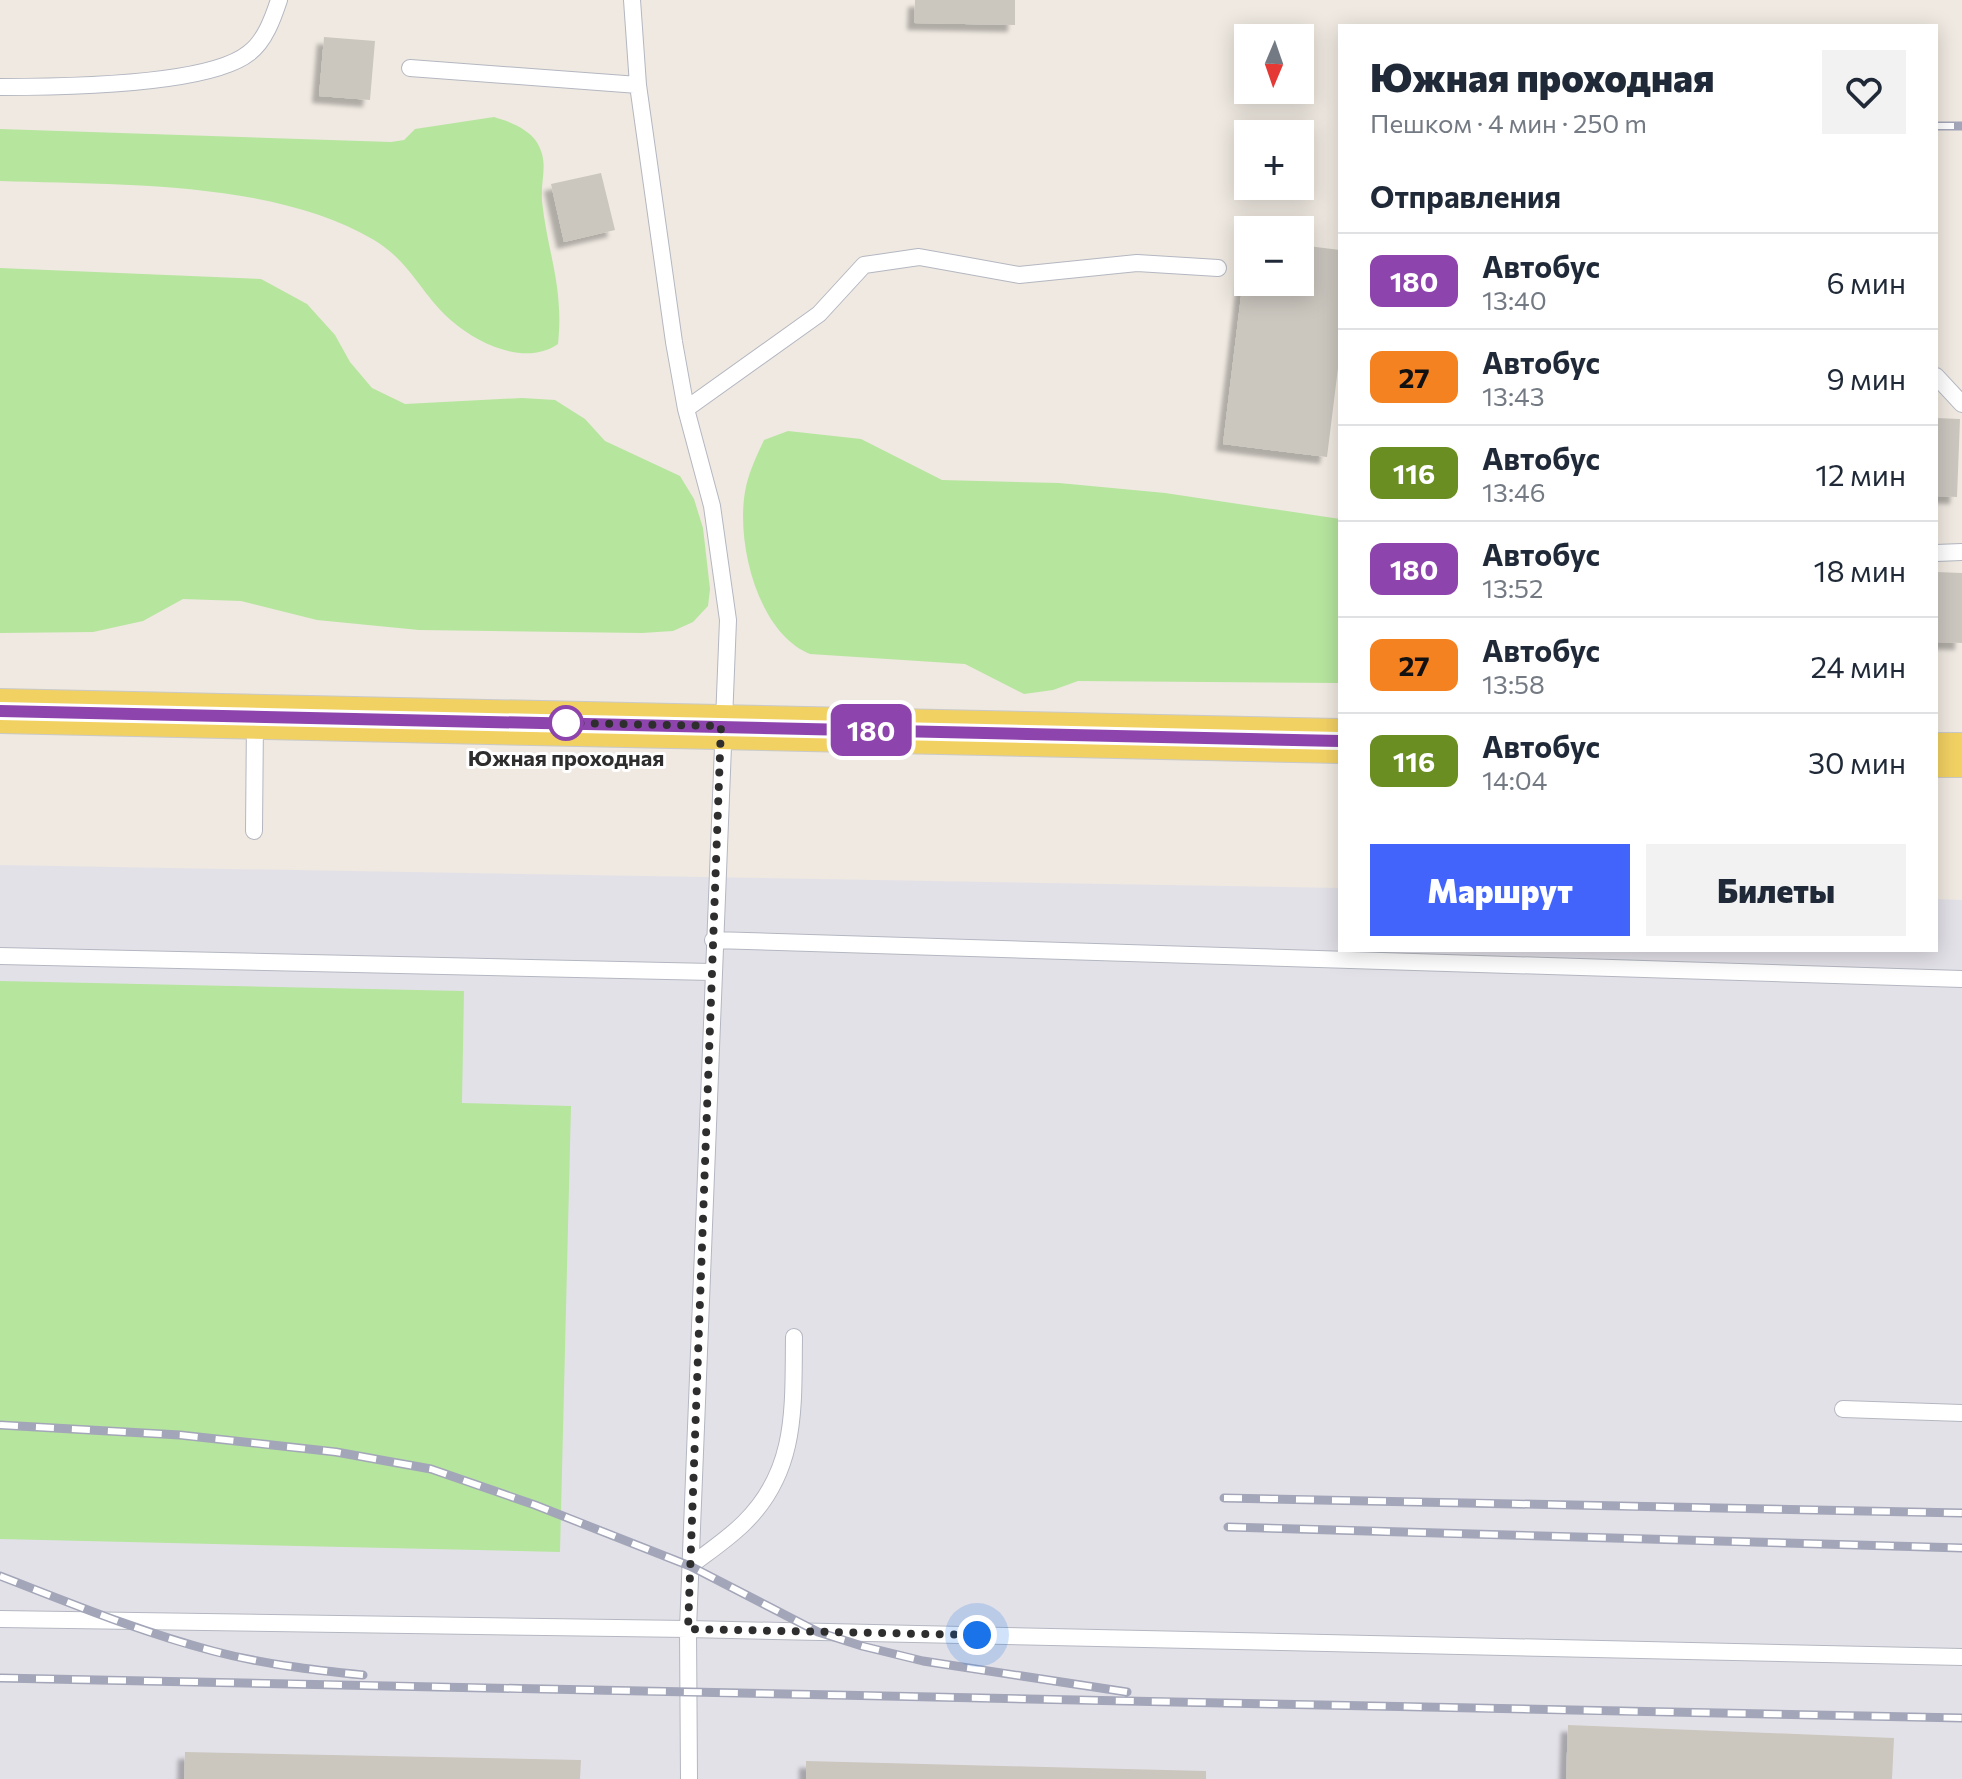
<!DOCTYPE html>
<html lang="ru">
<meta charset="utf-8">
<style>
body{margin:0;font-family:Commissioner,sans-serif;background:#f2f2f3;color:#1f2937;height:100vh;display:flex;flex-direction:column;font-size:30px;white-space:nowrap}
*{box-sizing:border-box;margin:0}
p{font-size:26px;color:#747a83}
.icon{flex:none;width:44px;height:44px;fill:none;stroke:currentColor;stroke-width:2;stroke-linecap:round;stroke-linejoin:round}
.map{position:relative;flex:1;overflow:hidden}
.sheet{position:absolute;left:1338px;top:24px;width:600px;height:928px;display:flex;flex-direction:column;background:#fff;border-radius:0px;box-shadow:0 4px 20px #0003}
.sheet>*{flex:none}
.badge{padding:0 16px;border-radius:12px;font-size:28px;line-height:52px}
.needle{width:52px;rotate:182deg}
.fabs{position:absolute;left:1234px;top:24px;display:grid;gap:16px}
.fabs a{display:grid;place-items:center;width:80px;height:80px;border-radius:0px;background:#fff;box-shadow:0 4px 20px #0003;font-size:40px}
.you{position:absolute;width:40px;height:40px;margin:-20px;border:6px solid #fff;border-radius:50%;background:#1a73e8;box-shadow:0 0 0 12px #1a73e833}
.map>.badge{position:absolute;translate:-50% -50%;box-shadow:0 0 0 4px #fff}
h2{padding:0 32px;font-size:30px;line-height:72px}
.round{display:grid;place-items:center;flex:none;width:84px;height:84px;border-radius:0px;background:#f2f2f3}
.head{display:flex;align-items:center;justify-content:space-between;height:136px;padding:0 32px}
h1{font-size:38px;font-weight:800;line-height:60px}
.cta{display:flex;gap:16px;margin-top:auto;padding:16px 32px}
.cta a{flex:1;height:92px;border-radius:0px;background:#4264fb;color:#fff;font-size:32px;font-weight:800;line-height:92px;text-align:center}
.cta a+a{background:#f2f2f3;color:#1f2937}
ul{padding:0;list-style:none}
li{display:flex;align-items:center;gap:24px;height:96px;padding:0 32px;border-top:2px solid #e0e1e3}
li div{flex:1}
li b{display:block;font-size:30px}
li em{font-style:normal}
li .badge{min-width:88px;font-weight:700;text-align:center}
.map>svg:first-child{display:block}
.industrial{fill:#e3e1e8}
.green{fill:#b6e59e}
.building{fill:#cbc7bf;filter:url(#shadow)}
.lines{fill:none;stroke-linecap:round;stroke-linejoin:round}
.lane-casing{stroke:#b4b7c1;stroke-width:18}
.primary-casing{stroke:#c9c9c9;stroke-width:46}
.lane{stroke:#fff;stroke-width:16}
.primary{stroke:#f2d163;stroke-width:44}
.rail-casing{stroke:#a3a6b8;stroke-width:9}
.rail{stroke:#fff;stroke-width:6;stroke-dasharray:18;stroke-linecap:butt}
.line-casing{stroke:#fff;stroke-width:18}
.line{stroke:#8e44ad;stroke-width:12}
.walk{stroke:#2e2e2e;stroke-width:8;stroke-dasharray:0 14.4}
.stop-dot{fill:#fff;stroke:#8e44ad;stroke-width:4}
.labels{text-anchor:middle;dominant-baseline:central;stroke-width:6;stroke-linejoin:round;paint-order:stroke}
.stop-label{font-size:22px;font-weight:bold;fill:#2e2e2e;stroke:#fff}
</style>
<div class="map">
<svg width="1962" height="1779" viewBox="0 0 1962 1779">
<defs>
<filter id="shadow"><feDropShadow dx="-7" dy="7" stdDeviation="2" flood-color="#0004"/></filter>
</defs>
<rect width="100%" height="100%" fill="#efe9e1"/>
<path class="industrial" d="M0,865l1340,23v62h596v-51l26,1v879h-1962z"/>
<path class="green" d="M494,117c14,4 33,11 42,24 14,21 4,38 6,60 6,54 22,86 16,143 -31,22 -78,1 -105,-22 -31,-26 -42,-60 -79,-82 -100,-60 -260,-55 -374,-59v-52l391,13 13,-2 11,-11z
M0,268l261,11 46,25 28,31 15,27 22,26 33,16 117,-6 33,2 30,19 20,22 75,35 14,23 9,29 7,61 -2,17 -15,16 -20,9 -31,2 -223,-3 -102,-10 -76,-19 -58,-2 -40,22 -50,11 -93,1z
M788,431l73,8 81,41 117,3 106,10 175,26v164l-262,-2 -25,9 -29,4 -59,-30 -155,-10c-52,-21 -74,-110 -65,-162 3,-18 11,-35 19,-52z
M0,981l464,10 -2,112 109,3 -11,446 -560,-13z"/>
<path class="building" d="M915,0h100v25l-101,-2z
M324,37l51,4 -5,59 -51,-4z
M601,173l14,57 -51,12 -13,-58z
M1300,245l40,5v102l-13,105 -104,-13 23,-189 2,27h52z
M1936,418l24,1 -3,78 -21,-1z
M1936,572l26,1v70l-26,-1z
M1568,1725l326,13 -2,41h-326z
M185,1752l396,8 -1,19h-396z
M806,1761l400,10v8h-400z"/>
<g class="lines">
<g class="lane-casing">
<path id="lane" d="M632,0l6,85 36,257 12,67 26,97 16,114 -40,1009 1,150
M410,68l228,17
M0,87c54,0 208,-1 249,-34 16,-12 24,-35 30,-53
M1936,376l26,28
M686,409l133,-95 45,-49 55,-8 100,18 118,-12 81,5
M1936,553l26,-1
M254,831l1,-113
M713,940l1249,39
M0,956l712,16
M1843,1409l119,4
M690,1566c18,-14 38,-27 54,-43 54,-53 49,-116 50,-186
M0,1619l688,10 1274,28"/>
</g>
<g class="primary-casing">
<path id="primary" d="M0,711l1340,30
M1936,755h26"/>
</g>
<use href="#lane" class="lane"/>
<use href="#primary" class="primary"/>
<g class="rail-casing">
<path id="rail" d="M1936,126h26
M0,1425l180,10 156,17 95,17 104,36 155,61 128,66 44,14 61,15 204,31
M1224,1498l738,15
M1228,1527l734,21
M0,1576c70,27 140,56 213,75 49,13 100,19 150,24
M0,1678l1962,40"/>
</g>
<use href="#rail" class="rail"/>
</g>
<g class="lines">
<g class="line-casing">
<path id="line" d="M0,711l1340,30"/>
</g>
<use href="#line" class="line"/>
<path class="walk" d="M566,723l155,3 -33,903 289,6"/>
</g>
<circle class="stop-dot" cx="566" cy="723" r="16"/>
<g class="labels">
<g class="stop-label">
<text x="566" y="757">Южная проходная</text>
</g>
</g>
</svg>
<div class="fabs">
<a><svg class="needle" viewBox="-14 -14 28 28"><path d="M0-13l5 13h-10z" fill="#e53935"/><path d="M0 13l5-13h-10z" fill="#747a83"/></svg></a>
<a>+</a>
<a>−</a>
</div>
<div class="you" style="left:977px;top:1635px"></div>
<b class="badge" style="left:871px;top:730px;background:#8e44ad;color:#fff">180</b>
<section class="sheet">
<div class="head"><div><h1>Южная проходная</h1><p>Пешком · 4 мин · 250 m</p></div><a class="round"><svg class="icon" aria-label="heart" viewBox="0 0 24 24"><path d="M12 20l-8-8c-3-5 5-10 8-4 3-6 11-1 8 4z"/></svg></a></div>
<h2>Отправления</h2>
<ul>
<li><span class="badge" style="background:#8e44ad;color:#fff">180</span><div><b>Автобус</b><p>13:40</p></div><em>6 мин</em></li>
<li><span class="badge" style="background:#f58220;color:#111">27</span><div><b>Автобус</b><p>13:43</p></div><em>9 мин</em></li>
<li><span class="badge" style="background:#6b8e23;color:#fff">116</span><div><b>Автобус</b><p>13:46</p></div><em>12 мин</em></li>
<li><span class="badge" style="background:#8e44ad;color:#fff">180</span><div><b>Автобус</b><p>13:52</p></div><em>18 мин</em></li>
<li><span class="badge" style="background:#f58220;color:#111">27</span><div><b>Автобус</b><p>13:58</p></div><em>24 мин</em></li>
<li><span class="badge" style="background:#6b8e23;color:#fff">116</span><div><b>Автобус</b><p>14:04</p></div><em>30 мин</em></li>
</ul>
<div class="cta"><a>Маршрут</a><a>Билеты</a></div>
</section>
</div>
